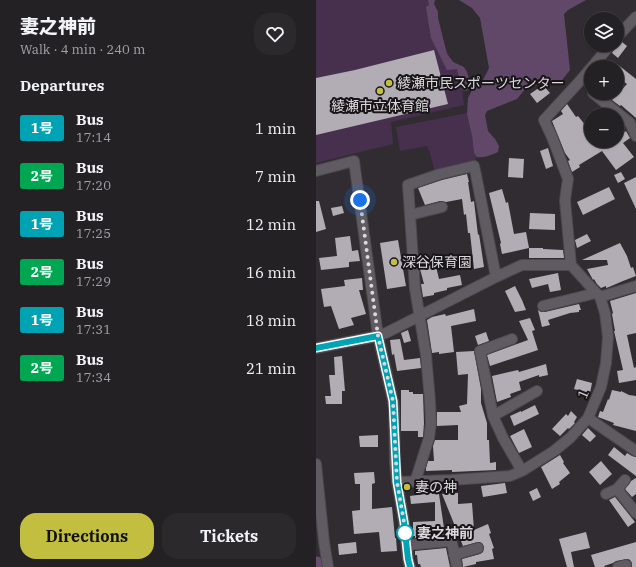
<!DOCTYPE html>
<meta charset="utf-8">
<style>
body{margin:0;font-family:"IBM Plex Serif","Noto Sans JP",serif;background:#2c292d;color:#f1f3f6;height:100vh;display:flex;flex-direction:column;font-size:15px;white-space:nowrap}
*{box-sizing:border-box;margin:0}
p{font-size:13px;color:#a3a3a7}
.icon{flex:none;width:22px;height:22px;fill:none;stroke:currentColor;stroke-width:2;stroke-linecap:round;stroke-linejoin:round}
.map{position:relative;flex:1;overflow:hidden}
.drawer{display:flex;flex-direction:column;background:#242125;width:316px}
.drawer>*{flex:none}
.badge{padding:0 8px;border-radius:3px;font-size:14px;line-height:26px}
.controls{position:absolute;left:268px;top:12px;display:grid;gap:8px}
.controls a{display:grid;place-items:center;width:40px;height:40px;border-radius:50%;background:#242125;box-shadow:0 1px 3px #0004,0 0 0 1px #413e42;font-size:20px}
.you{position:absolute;width:20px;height:20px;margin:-10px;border:3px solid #fff;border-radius:50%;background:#1a73e8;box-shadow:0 0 0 6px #1a73e833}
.map>.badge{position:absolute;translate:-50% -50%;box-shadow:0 0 0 2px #fff}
h2{padding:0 20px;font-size:15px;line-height:36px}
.round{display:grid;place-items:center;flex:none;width:42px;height:42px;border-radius:16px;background:#2c292d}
.summary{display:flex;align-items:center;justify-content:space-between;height:68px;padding:0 20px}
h1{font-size:19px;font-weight:800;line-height:30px}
.primary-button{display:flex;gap:8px;margin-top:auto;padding:8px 20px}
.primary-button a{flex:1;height:46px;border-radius:16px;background:#c1be40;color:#111;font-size:16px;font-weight:800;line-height:46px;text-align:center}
.primary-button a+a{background:#2c292d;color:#f1f3f6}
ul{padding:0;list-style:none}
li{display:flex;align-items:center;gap:12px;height:48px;padding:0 20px}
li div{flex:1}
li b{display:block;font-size:15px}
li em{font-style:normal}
li .badge{min-width:44px;font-weight:700;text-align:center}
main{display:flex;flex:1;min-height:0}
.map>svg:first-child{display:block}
.green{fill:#46304d}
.forest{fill:#614869}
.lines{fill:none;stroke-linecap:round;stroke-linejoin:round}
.river{stroke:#664d6e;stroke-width:17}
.building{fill:#b2adb4}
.minor-casing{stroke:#4b474b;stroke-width:12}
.minor{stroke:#605b62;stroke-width:10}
.line-casing{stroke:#fff;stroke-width:9}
.line{stroke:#00a3b4;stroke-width:6}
.walk{stroke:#dbd8db;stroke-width:4;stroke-dasharray:0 7.2}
.poi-dot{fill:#c1be40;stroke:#171518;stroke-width:1.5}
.stop-dot{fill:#fff;stroke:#00a3b4;stroke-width:2}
.labels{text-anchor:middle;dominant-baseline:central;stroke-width:4;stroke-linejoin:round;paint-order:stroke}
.poi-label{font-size:14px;fill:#dbd8db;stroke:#171518;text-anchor:start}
.street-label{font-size:14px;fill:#dbd8db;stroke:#171518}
.stop-label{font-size:14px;font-weight:bold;fill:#dbd8db;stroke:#171518;text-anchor:start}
</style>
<main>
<section class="drawer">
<div class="summary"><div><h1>妻之神前</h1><p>Walk · 4 min · 240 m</p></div><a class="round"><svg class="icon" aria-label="heart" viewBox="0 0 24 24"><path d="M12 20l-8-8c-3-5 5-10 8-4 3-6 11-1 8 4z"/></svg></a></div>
<h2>Departures</h2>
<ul>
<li><span class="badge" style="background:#00a3b4;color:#fff">1号</span><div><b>Bus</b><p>17:14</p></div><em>1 min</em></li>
<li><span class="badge" style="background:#00a651;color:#fff">2号</span><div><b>Bus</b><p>17:20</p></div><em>7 min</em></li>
<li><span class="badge" style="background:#00a3b4;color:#fff">1号</span><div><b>Bus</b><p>17:25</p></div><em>12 min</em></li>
<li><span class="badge" style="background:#00a651;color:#fff">2号</span><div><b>Bus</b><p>17:29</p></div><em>16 min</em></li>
<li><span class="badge" style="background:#00a3b4;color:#fff">1号</span><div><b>Bus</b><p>17:31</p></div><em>18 min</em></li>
<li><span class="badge" style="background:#00a651;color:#fff">2号</span><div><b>Bus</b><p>17:34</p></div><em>21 min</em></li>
</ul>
<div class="primary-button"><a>Directions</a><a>Tickets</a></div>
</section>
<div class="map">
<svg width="320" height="567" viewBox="0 0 320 567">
<rect width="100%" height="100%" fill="#302c31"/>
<path class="green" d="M0,0h119l-1,4 4,8v6c3,12 7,41 19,46l4,13 3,28 -73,17 2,22 -77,19z
M151,113l5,23 2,17 3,4 -3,5 -39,10 -5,-19 -3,-7 -27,5 -4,-24z"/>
<path class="forest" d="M112,0h7l-1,4 4,8v6l9,36 6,8 11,5 3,5 3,9 -1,7 -3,3 -4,-1 -5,-21 -10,1 -16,-32 -5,-31 3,-2z
M143,0h127l-18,10 -4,4 6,56 -11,14h-6l-10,-7 -13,6 -13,16 -30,12 -2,4 3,16 7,8 4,7 -1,6c-7,3 -13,6 -21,5l-3,-4 -2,-17 -5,-22 1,-16 5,-10 10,-8 6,-12 -9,-50 -8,-10z"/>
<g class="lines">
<path class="river" d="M0,565v2"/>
</g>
<path class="building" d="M306,42l5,4 -9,12 -6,-5 6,-10z
M118,50l14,54 -132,31v-57l39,-8z
M301,64l19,15v39l-15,-13 -1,1 -8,-6 15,-16 -10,-7z
M227,85l7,8 -13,10 -7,-9z
M251,104l9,13 2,-1 8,10 5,-5v20h26v-18l8,9 1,-1 4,7 -7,5 11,14 -18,13 -14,-19 -23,14 1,2 -8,5 -4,-11 2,-1 -5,-7 -13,-32 11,-7 -2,-3z
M232,148l5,18 -7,3 -6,-18z
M193,158l15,1 -1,19 -15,-1z
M305,172l4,7 -7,4 -4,-8z
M151,174l2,8h-1l3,20 3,-1 4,34 1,-1 5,33 -10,2 -4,-36h-2l-2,-19 -2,1 -2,-16 -16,3 -6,-1 -15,4 -7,-17 24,-8z
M320,177v32l-12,-26z
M293,187l6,12 -32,16 -6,-13z
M186,189l4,14 2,-1 6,32 12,-2 3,16 -27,6 -2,-10 1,-1 -12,-50z
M0,201h3l7,28 -10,3z
M26,206l2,7 -11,3 -2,-8z
M214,213l25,1v16l-26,-1z
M271,234l4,7 -14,7 -2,-8z
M34,236l2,15 6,-1 2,11 -11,1v5l-28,3 -2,-12 18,-2 -2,-18z
M82,240l8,46 -19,3 -7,-46z
M304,243l7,13 4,12 2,-1 3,9 -13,5 -14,6 -3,1v-2l-5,2 -4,-4 -3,-5 -1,1 -1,-2 -5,-9 21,-4 -1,-5h-25z
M213,248h14v1l20,1 1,8h-35z
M118,258l5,21 21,-4 2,10 -15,3v2l-13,3v2l-11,2 -2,-13h3l-4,-15v-7z
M242,273l3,17 -11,2 -2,-8 -16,4 -3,-9z
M46,278l1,12h-4l7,24 -15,4 3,7 -15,4 -8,-23 -7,1 -3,-18 24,-3 -1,-6z
M199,286l7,14 4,10 -11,2 -10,-21z
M320,293v40l-9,2 7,33 2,-1v13l-17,3 -2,-12 6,-1 -9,-39h1l-3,-17 1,-1 -3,-12z
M263,304l2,6h-2v2l-9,1 -22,7 2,5 -8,2 -4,-17 3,2h4z
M158,309l2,12 -25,5 3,26 -15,2v-2l-7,1 -5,-33 5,-3 13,-3 1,2z
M214,318l5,12 -3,1 6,19 -48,16 -3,-11 41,-15 -9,-19z
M92,330l3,11 -7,2 -3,-10z
M170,332l3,9 -11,4 -3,-9z
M84,339l4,21 16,-2 1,10 -24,3 -3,-17 -2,1 -2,-15z
M158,351l7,38v14l6,20v17h2l1,23 6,-1v8l-44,2v-2l-26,1v-3l2,-7h6l-1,-15 2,-6h23v-15l-21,1v-14h24l-2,-6 8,-2 1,-30 -10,1 -2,-23z
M26,356l3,35h-3v13h-16l-1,-8h6l-2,-21h6l-1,-18z
M230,364l2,11 -9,2v-2l-20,7 2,8 -11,4 1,3 -14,5 -5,-26 26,-6 1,2z
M261,379l15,4 -2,10 -16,-4z
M85,390h8v2h4v2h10l1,29 -1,14h-5v-6h-17z
M296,390l9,2v-1l8,4 7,1v35l-23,-6 1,-2 -16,-6 2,-6 3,1 5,-13 1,1z
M219,405l4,9 -25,12 -4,-10 11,-5v1z
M255,411l6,6 -3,5 1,1 -6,6 -1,-1 -8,8 -8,-7 14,-15 2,2z
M272,428l8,8 -6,6 -7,-6 -1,-1z
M208,429l8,18 -13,6 -9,-17z
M62,435v12h-18l-1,-11z
M298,447l11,9 2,-3 5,3 4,1v19l-28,-21z
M244,455l4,7 -1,1 7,10 -11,9 1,2 -8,5 -11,-22z
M285,461l11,13 -12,11 -11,-13z
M58,472l1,11 -3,1v25l20,-2 3,31h1l1,13 -16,1 -2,-20 -25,2 -2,-23 8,-1v-26h-5l-1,-11z
M320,478v16l-4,3 -7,-8 6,-8z
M189,483l2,10 -24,4 -2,-11z
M221,488l4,9 -8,4 -4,-9z
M116,493v1h7l6,41 -30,3v-2h-2v-14l22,-1v-19l-24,2 -1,-8z
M142,493v11l14,-1 2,27 14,-6 3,9 -2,1 5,14 -2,1 2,10 -18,3v2l-13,3 -1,-8 18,-5 3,-2 1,-5 -2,-4 -3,-1 -16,4 -21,-52z
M299,497l20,25 -7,5 -19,-27z
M270,532l4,16 -19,4 3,15h-7l-8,-28z
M40,542l1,11 -18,2 -1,-11z
M320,542v25h-4v-4l-2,-3 -2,-1 -12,2 -3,2 -9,3 1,1h-10l-4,-12z
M130,548l4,19h-29l-1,-3h-2l-1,-9h-2v-4z"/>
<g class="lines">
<g class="minor-casing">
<path id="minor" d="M301,37l19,-20
M276,67l18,-22
M275,68l-12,14 -35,38 8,17 16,42 -3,21 6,65 29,32 36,-11
M277,93l37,30 6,13
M0,171l38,-10 24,175 15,65 1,8 1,54 2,19 7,40 4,37 2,8
M94,215l32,-8
M227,306l53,-13
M0,348l62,-12 8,-3 110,-56 26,-12h49
M177,416l44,-25
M272,418l48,33
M0,464l8,78 4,25
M206,471l32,-20 16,-13 18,-20 13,-31 5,-24 2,-26 -3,-24 -5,-16
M81,482l54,-2 59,-4 12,-5 -19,-33 -10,-22 -13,-65 32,-12
M99,482l14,-44 2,-15 -1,-22 -4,-46 -11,-66 -7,-104 32,-11 34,-8 2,9 20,102
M301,489l19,24
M290,494l11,-5 8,-9
M91,545l43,-4 2,2 5,24
M138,555l24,-7
M302,567l8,-2"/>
</g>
<use href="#minor" class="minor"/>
</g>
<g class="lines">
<g class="line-casing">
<path id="line" d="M0,348l62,-12 15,65 4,81 7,40 4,37 2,8"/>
</g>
<use href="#line" class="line"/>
<path class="walk" d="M44,200l18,136 15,65 4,81 7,40 1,11"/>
</g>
<g class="poi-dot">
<circle cx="73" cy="83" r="4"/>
<circle cx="64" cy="91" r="4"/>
<circle cx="78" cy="262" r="4"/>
<circle cx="91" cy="487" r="4"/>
</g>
<circle class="stop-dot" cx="89" cy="533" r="8"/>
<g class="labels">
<g class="poi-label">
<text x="81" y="83">綾瀬市民スポーツセンター</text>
<text x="64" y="106" text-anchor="middle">綾瀬市立体育館</text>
<text x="86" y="262">深谷保育園</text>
<text x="99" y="487">妻の神</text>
</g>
<g class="street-label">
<text transform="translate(267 394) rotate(-67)">1</text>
</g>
<g class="stop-label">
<text x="101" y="533">妻之神前</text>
</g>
</g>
</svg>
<div class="controls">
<a><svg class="icon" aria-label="layers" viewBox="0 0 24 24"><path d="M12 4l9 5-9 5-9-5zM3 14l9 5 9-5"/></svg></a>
<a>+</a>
<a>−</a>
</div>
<div class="you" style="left:44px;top:200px"></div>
</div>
</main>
